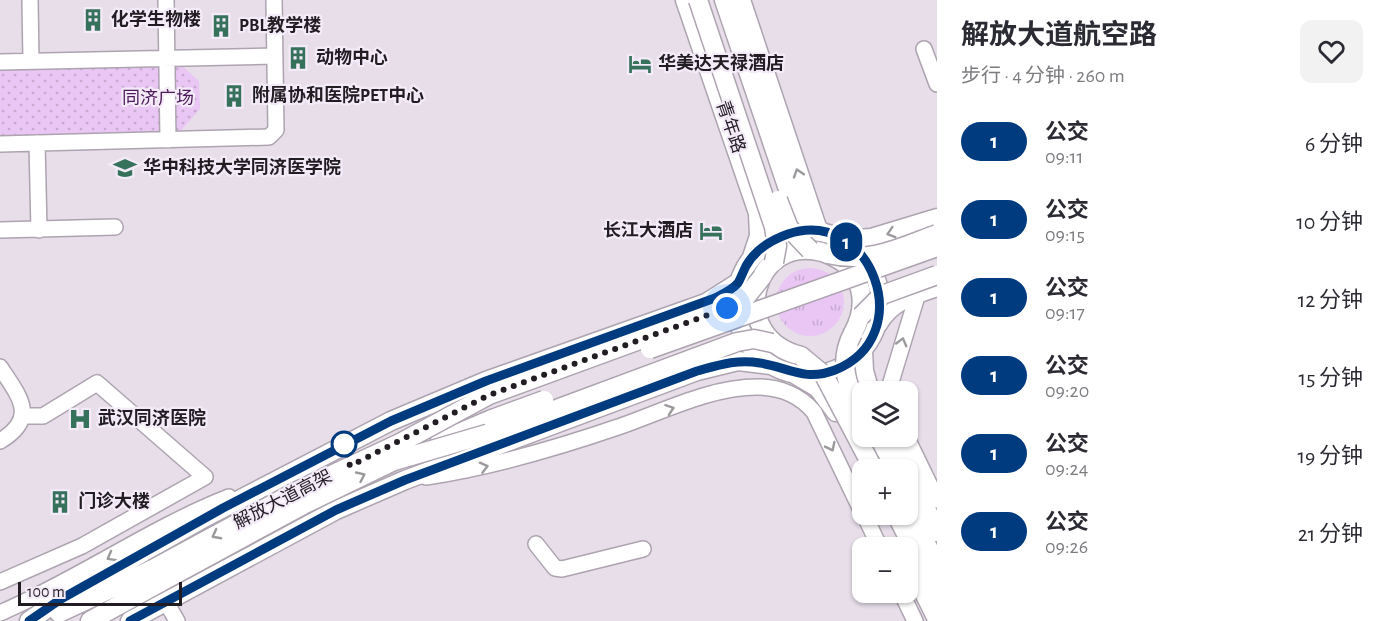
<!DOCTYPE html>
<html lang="zh">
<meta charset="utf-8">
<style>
body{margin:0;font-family:"Alegreya Sans","Noto Sans SC",sans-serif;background:#f2f2f3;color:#2b2b33;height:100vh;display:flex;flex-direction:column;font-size:22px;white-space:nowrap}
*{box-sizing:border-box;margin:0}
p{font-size:20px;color:#7c7c81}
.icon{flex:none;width:33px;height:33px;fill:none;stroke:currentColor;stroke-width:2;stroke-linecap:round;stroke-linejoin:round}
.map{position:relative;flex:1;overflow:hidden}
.sheet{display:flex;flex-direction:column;background:#fff;width:450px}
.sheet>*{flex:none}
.badge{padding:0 12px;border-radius:20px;font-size:21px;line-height:39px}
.tools{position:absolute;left:852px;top:381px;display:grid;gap:12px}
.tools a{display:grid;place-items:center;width:66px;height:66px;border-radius:12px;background:#fff;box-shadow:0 2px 4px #0004;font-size:30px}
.scale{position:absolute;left:18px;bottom:15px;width:164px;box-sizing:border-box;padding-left:6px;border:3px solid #211d22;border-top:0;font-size:16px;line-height:21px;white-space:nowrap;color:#211d22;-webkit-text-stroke:4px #f4ebf8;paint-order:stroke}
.you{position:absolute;width:30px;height:30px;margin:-15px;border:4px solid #fff;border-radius:50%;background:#1a73e8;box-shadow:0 0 0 9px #1a73e833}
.map>.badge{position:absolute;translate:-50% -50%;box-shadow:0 0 0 3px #fff}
.round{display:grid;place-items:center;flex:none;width:63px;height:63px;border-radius:12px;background:#f2f2f3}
.headline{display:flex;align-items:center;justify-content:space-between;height:102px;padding:0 24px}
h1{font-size:28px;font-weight:700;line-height:45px}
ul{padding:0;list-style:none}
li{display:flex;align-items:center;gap:18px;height:78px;padding:0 24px}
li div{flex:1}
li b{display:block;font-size:22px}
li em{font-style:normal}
li .badge{min-width:66px;font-weight:700;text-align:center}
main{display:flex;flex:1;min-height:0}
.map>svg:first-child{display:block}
.grass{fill:url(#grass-tufts)}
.park{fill:url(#park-dots)}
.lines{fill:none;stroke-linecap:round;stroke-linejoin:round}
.minor-casing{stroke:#ada4b0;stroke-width:18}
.major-casing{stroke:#ada4b0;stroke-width:21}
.minor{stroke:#fff;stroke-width:15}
.major{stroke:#fff;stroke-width:18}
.major-bridge-casing{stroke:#ada4b0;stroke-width:21;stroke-linecap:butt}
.major-bridge{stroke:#fff;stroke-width:18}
.oneway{stroke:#9b999c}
.line-casing{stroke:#fff;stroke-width:14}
.line{stroke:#003b80;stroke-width:9}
.walk{stroke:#211d22;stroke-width:6;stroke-dasharray:0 10.8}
.stop-dot{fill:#fff;stroke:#003b80;stroke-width:3}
.labels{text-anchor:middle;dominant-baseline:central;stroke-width:4.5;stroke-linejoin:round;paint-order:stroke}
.poi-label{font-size:18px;font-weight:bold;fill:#211d22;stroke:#f4ebf8;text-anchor:start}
.park-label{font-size:18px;fill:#4d1a5c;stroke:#f4ebf8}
.street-label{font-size:18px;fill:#211d22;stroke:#f4ebf8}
</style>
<main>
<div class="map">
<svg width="937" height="621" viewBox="0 0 937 621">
<defs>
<pattern id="grass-tufts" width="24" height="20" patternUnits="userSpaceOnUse" patternTransform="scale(1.5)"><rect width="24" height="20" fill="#e9c6f4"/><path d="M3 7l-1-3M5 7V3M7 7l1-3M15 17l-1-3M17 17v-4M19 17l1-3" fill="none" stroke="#c8aad1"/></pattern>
<pattern id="park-dots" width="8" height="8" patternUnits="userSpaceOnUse" patternTransform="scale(1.5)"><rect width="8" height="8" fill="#e9c6f4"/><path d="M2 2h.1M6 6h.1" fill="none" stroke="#c8aad1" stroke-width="1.8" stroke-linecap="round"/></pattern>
</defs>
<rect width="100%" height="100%" fill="#e7deea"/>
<path class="grass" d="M776 302a34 34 0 1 1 68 0a34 34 0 1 1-68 0Z"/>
<path class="park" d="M179,63l20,18 1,28 -22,25 -178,4v-71z"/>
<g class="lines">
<g class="minor-casing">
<path id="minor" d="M30,0l1,61
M166,0l2,140
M924,49l13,35
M0,62l275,-6
M37,143l2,87
M0,144l269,-7 7,-7 -2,-130
M0,230l115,-3
M0,367c19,29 39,51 0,74
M888,392l30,-99
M906,436l31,64
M426,477c67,-10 131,-29 195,-51 43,-15 90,-39 136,-39 22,0 43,8 57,25l48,100
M864,514l16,34
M536,544l19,24 7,1 81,-20
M0,582l82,-36 123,-69 -108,-94 -54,33h-21
M901,592l14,29
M166,602l11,19
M0,613c79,-34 150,-85 229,-116"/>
</g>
<g class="major-casing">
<path id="major" d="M685,0l73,213 1,23 -7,21
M724,0l68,201 10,16 20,15
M741,0l76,227
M736 303a72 72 0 1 1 144 0a72 72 0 1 1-144 0Z
M843,240l28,-2 66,-20
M878,324c13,-23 35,-29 59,-37
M863,350l1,21 6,21
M801,356c-76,-19 -48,-123 21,-104 13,4 26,12 33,24 10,19 8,39 -2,57
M796,375l22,13 18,24
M873,436l16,34
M892,436l15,34
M440,441l52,-22
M908,470l29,62
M908,506l29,60
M896,514l41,81
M919,583l18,36
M59,613l94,-44
M29,621l32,-22 143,-81 187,-97 95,-40 220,-78 33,-21
M90,621l71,-39
M130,621l206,-111 69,-30 292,-109 41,-10 33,4"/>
</g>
<use href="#minor" class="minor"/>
<use href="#major" class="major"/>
<g class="major-bridge-casing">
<path id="major-bridge" d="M698,0l76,227 3,19 -3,16
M778,200l11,28 21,22
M828,254c41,10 71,-6 109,-20
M861,316l21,-21 55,-20
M853,333c-16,30 -5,55 9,83
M650,349l287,-102
M801,356l23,19 50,95
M492,419l52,-19
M153,569l142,-77 105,-49 89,-48 238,-87 19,-11 16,-20
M161,582l142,-77 91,-44 106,-31 237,-88 17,-3 18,4"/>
</g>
<use href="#major-bridge" class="major-bridge"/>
</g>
<defs><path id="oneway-chevron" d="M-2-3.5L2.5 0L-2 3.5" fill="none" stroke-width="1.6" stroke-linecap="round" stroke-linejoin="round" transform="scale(1.5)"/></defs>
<g class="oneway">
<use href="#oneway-chevron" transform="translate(798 173) rotate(-108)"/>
<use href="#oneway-chevron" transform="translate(891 233) rotate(163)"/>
<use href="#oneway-chevron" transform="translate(902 342) rotate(-75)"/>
<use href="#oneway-chevron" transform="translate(670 409) rotate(-19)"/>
<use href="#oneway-chevron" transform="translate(831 447) rotate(64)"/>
<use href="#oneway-chevron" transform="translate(484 467) rotate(-14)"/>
<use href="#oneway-chevron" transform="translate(361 476) rotate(-25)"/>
<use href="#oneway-chevron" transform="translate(216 535) rotate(152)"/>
<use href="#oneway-chevron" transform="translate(111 557) rotate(151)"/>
</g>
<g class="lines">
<g class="line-casing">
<path id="line" d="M29,621l32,-22 162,-91 168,-87 95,-40 229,-83c8,-4 17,-8 23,-15 3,-5 5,-11 8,-17 9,-16 25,-26 42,-32 83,-28 132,102 47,136 -31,12 -47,-3 -75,-7 -23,-4 -41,2 -63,8l-292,109 -69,30 -206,111"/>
</g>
<use href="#line" class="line"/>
<path class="walk" d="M344,444l6,22 139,-71 238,-87"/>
</g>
<defs>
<g id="building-bare" transform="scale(1.8)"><path d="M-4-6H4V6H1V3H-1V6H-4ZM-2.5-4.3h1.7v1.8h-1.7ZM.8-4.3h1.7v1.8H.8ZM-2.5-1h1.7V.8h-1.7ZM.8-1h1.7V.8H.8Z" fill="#36715c" stroke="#f4ebf8" stroke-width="2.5" paint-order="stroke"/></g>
<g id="hotel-bare" transform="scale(1.8)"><path d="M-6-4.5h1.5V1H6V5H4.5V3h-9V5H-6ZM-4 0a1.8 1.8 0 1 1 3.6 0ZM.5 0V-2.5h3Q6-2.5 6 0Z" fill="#36715c" stroke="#f4ebf8" stroke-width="2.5" paint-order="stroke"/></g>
<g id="university-bare" transform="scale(1.8)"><path d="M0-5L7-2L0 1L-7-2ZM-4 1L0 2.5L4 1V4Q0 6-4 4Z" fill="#36715c" stroke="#f4ebf8" stroke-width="2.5" paint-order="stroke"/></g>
<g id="hospital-bare" transform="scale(1.8)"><path d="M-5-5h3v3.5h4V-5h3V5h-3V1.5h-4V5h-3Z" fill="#36715c" stroke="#f4ebf8" stroke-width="2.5" paint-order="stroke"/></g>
</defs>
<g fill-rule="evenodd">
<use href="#building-bare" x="93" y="20"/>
<use href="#building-bare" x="221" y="26"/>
<use href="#building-bare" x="298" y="58"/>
<use href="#hotel-bare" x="640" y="64"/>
<use href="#building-bare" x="234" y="96"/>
<use href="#university-bare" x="125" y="168"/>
<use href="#hotel-bare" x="711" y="231"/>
<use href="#hospital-bare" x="80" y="419"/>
<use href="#building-bare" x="60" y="502"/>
</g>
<circle class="stop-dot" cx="344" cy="444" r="12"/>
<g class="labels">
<g class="poi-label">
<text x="111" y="20">化学生物楼</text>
<text x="239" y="26">PBL教学楼</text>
<text x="316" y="58">动物中心</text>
<text x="658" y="64">华美达天禄酒店</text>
<text x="252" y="96">附属协和医院PET中心</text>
<text x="143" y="168">华中科技大学同济医学院</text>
<text x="693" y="231" text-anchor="end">长江大酒店</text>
<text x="98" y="419">武汉同济医院</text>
<text x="78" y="502">门诊大楼</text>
</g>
<g class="park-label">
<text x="158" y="99">同济广场</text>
</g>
<g class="street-label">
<text transform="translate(730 127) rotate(71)">青年路</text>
<text transform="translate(283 500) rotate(-27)">解放大道高架</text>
</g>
</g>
</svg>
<div class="tools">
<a><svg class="icon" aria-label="layers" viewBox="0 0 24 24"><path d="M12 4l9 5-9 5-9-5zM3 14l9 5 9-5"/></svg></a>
<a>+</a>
<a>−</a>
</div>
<div class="scale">100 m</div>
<div class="you" style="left:727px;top:308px"></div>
<b class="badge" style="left:846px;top:242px;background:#003b80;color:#fff">1</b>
</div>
<section class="sheet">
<div class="headline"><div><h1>解放大道航空路</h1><p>步行 · 4 分钟 · 260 m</p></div><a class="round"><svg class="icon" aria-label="heart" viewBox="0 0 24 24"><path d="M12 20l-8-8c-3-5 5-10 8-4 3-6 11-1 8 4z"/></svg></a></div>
<ul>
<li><span class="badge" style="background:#003b80;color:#fff">1</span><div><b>公交</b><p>09:11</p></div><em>6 分钟</em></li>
<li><span class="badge" style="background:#003b80;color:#fff">1</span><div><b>公交</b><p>09:15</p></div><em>10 分钟</em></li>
<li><span class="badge" style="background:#003b80;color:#fff">1</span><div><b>公交</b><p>09:17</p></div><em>12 分钟</em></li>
<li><span class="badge" style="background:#003b80;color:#fff">1</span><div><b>公交</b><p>09:20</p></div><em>15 分钟</em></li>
<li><span class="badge" style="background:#003b80;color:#fff">1</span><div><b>公交</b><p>09:24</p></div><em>19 分钟</em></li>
<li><span class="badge" style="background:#003b80;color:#fff">1</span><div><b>公交</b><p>09:26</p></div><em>21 分钟</em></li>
</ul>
</section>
</main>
